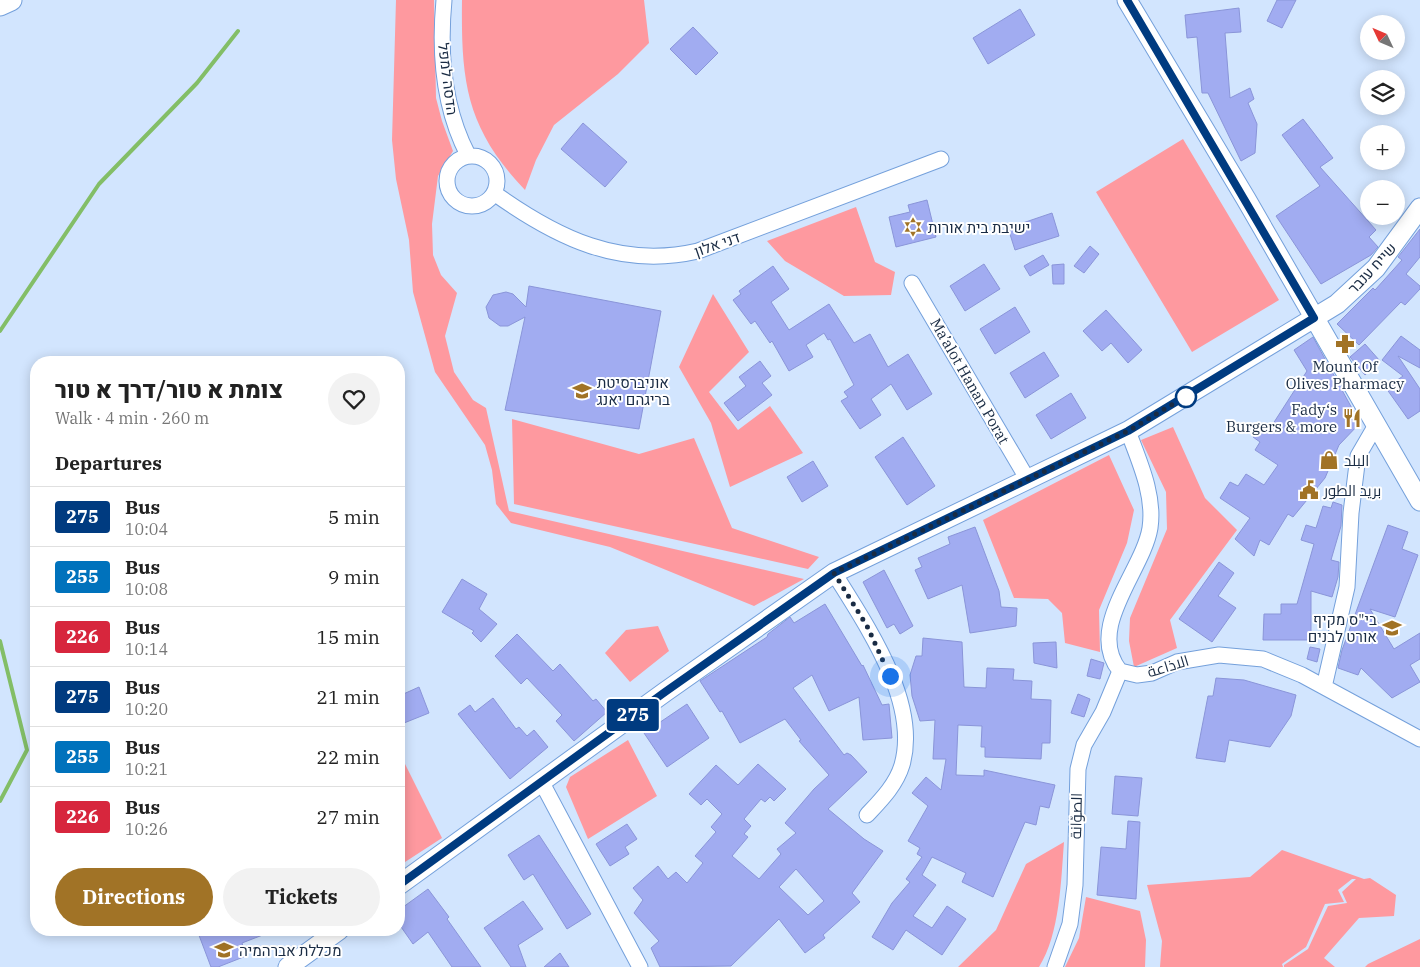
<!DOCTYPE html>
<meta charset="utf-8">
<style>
body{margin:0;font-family:"IBM Plex Serif",Cairo,Heebo,serif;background:#f2f2f2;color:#222;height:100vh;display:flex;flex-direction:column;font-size:19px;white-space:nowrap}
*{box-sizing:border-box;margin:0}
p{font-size:16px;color:#767676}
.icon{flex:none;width:28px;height:28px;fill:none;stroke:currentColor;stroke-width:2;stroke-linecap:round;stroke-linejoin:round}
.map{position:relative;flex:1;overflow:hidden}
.side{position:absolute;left:30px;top:356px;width:375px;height:580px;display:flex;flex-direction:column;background:#fff;border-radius:20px;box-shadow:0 2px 12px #0003}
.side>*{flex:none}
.badge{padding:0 10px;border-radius:4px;font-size:18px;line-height:32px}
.needle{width:32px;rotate:314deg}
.fabs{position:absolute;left:1360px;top:15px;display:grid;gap:10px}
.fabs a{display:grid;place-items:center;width:45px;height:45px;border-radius:50%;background:#fff;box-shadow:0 2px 12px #0003;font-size:25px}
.you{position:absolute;width:25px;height:25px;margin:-12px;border:4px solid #fff;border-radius:50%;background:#1a73e8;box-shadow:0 0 0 8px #1a73e833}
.map>.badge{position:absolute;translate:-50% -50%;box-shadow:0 0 0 2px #fff}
h2{padding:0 25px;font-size:19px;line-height:45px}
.round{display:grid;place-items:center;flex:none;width:52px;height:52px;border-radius:26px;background:#f2f2f2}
.head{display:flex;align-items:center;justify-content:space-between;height:85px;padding:0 25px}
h1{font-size:24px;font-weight:800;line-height:38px}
.cta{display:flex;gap:10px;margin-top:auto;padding:10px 25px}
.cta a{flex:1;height:58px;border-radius:30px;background:#a17326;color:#fff;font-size:20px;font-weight:800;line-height:58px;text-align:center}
.cta a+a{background:#f2f2f2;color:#222}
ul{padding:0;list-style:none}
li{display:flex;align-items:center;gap:15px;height:60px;padding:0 25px;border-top:1px solid #e0e0e0}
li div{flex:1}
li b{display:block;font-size:19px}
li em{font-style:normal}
li .badge{min-width:55px;font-weight:700;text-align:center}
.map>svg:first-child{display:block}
.green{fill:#fe999f}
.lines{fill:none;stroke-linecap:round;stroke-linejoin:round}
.stream{stroke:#83be67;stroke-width:4}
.building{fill:#a1acf1;stroke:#8a95d9;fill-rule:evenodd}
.minor-casing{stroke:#74a0db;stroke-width:17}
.tertiary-casing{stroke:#74a0db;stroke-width:21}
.secondary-casing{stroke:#74a0db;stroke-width:23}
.minor{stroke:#fff;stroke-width:15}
.tertiary{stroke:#fff;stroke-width:19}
.secondary{stroke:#fff;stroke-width:21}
.line-casing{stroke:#fff;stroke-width:11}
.line{stroke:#003b80;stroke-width:8}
.walk{stroke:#192b43;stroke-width:5;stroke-dasharray:0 9}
.stop-dot{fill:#fff;stroke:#003b80;stroke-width:2.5}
.labels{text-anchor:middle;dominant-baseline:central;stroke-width:4;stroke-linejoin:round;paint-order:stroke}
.street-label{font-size:15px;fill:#192b43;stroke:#fff}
.poi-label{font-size:15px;fill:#192b43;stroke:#fff;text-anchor:start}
</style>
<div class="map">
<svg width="1420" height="967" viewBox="0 0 1420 967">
<rect width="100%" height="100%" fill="#d2e5fe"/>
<path class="green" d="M396,0h38l2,98 6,23 11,30 -15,25 -6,48 1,31 8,20 16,18 -12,43 9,36 19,28 13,8 23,103 295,68 -50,27 -144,-59 -99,-24 -15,-19 -4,-34 -7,-25 -50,-73 -22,-80 -4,-52 -13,-61 -4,-39z
M462,0h182l5,43 -31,31 -64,51 -18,35 -11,30c-59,-62 -64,-108 -63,-190z
M1183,139l96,161 -87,52 -96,-160z
M856,207l19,55 20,10 -4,23 -47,1 -59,-35 -18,-20z
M713,294l36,58 -40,40 29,38 32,-24 33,47 -73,34 -19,-64 -32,-56z
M512,419l127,35 55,-16 38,90 87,29 -11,12 -294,-65z
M1173,427l32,71 32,32 -67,90 7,28 -43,19 -5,-26 1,-23 37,-89 -1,-37 -25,-52z
M1109,455l25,55 -7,33 -28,67 1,42 -35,-9 -3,-30 -14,-14 -34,-1 -31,-78z
M658,626l11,25 -39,31 -25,-29 21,-23z
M628,740l29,56 -69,43 -22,-52 4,-10z
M399,752l43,86 -37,24 -6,-12z
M1064,842c-3,38 -4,92 -25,125h-81l38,-37 30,-66z
M1282,850l82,29 6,-1 26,17 -2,21 -35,2 -35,40 11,9h-51v-2l24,-16 20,-43 19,-3 -5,-11 14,-13h-4l-14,11 6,12 -19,2 -19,43 -24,17 1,3h-123l2,-26 -15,-56 103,-8z
M1086,897l54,14 6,29 -1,27h-80l14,-29z
M1420,939v28h-55l3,-3z"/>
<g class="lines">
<path class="stream" d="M0,331l99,-147 98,-101 41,-52
M0,641l27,109 -27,51"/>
</g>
<path class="building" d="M1277,0h19l-14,28 -15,-7z
M1239,8l2,24 -16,1 5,65 20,-10 4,11 -6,4 9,21 -2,29 -14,8 -33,-68h-6l-5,-56 -10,1 -2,-23z
M1020,9l15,26 -47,29 -15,-26z
M693,27l25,26 -22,22 -26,-26z
M1303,119l30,39 -13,9 56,63 -7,7 9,10 -7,8 -50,29 -45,-68 44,-30 -38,-51z
M583,123l44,39 -22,25 -44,-38z
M927,200l9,37 -40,10 -7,-30 21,-5 -2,-7z
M1052,213l7,23 -44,14 -7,-22z
M1420,229v28l-14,17 14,12v3l-15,16 -4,-3 -42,43 -22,-21 36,-36 2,2 27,-30 -4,-3z
M1090,246l9,8 -15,19 -10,-7z
M1043,255l6,10 -19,11 -6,-10z
M984,264l16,25 -35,22 -15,-25z
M1064,264v20h-11l-1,-19z
M773,266l16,23 -18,13 18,28 40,-26 25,39 16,-9 18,33 20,-13 24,40 -25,16 -16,-26 -20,15 10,16 -21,14 -19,-28 7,-4 -4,-5 10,-7 -24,-46 -2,1 -4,-7 -18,12 7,12 -24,14 -17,-30 -2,2 -15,-22 -4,3 -18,-24 8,-6 -2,-3z
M529,286l132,25 -22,118 -134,-19 20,-93 -17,9h-8l-11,-8 -3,-11 7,-12 13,-3 7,2 13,13z
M1015,307l15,25 -35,22 -15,-25z
M1106,310l36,40 -14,13 -17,-20 -9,8 -19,-20z
M1401,336l19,14v18l-22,-12 22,33v22l-12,8 -22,-31 17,-12 -21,-16z
M1313,337l47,86 -21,22 -14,33 -32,39 -5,-3 -19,31 -9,-5 -6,16 -19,-17 15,-21 -30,-20 10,-16 8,4 8,-12 18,11 14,-20 -23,-15 5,-8 -7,-5 8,-12 8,5 38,-59 -13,-21z
M1365,344l15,17 -15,14 -15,-18z
M1044,352l15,24 -34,22 -15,-25z
M760,361l11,15 -9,7 10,12 -34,26 -14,-18 22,-17 -7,-9z
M1071,393l15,25 -35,21 -15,-24z
M903,437l32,49 -28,19 -32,-48z
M813,461l15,25 -26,16 -15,-25z
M1333,502l9,3 -1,21 -10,34 8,2 -1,15 -6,20 -21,-6v49h-48l1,-26h17v-10h16l17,-60 -13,-4 5,-15 10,3 7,-22 8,2z
M1388,525l20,7 -6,17 16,6 -23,62 -25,-8 24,40 26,-16v26l-10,6 10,17 -28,16 -31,-30 -3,7 -20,-7 4,-18z
M975,527l24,64 2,16 16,1 -1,18 -46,7 -8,-48 -34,14 -13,-29 7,-3 -4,-9 32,-14 -2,-7z
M1219,562l15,11 -16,23 18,12 -24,34 -33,-23z
M884,570l29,56 -13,8 -6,-10 -7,4 -24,-46z
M462,579l25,15 -8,15 18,15 -16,18 -9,-9 2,-2 -32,-19z
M825,604l37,62 1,-1 19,40 7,-1 3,34 -29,2 -4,-43 -30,14 -17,-36 -19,13 51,67 3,-2 4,2 16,17 -39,37 36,30 19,12 -31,42 8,9 -37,33 2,3 -20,15 -26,-34 -48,47 -71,1 -9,-19 8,-7 -25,-28 9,-13 -10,-12 25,-22 10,13 8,-7 11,11 16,-20 -8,-7 21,-24 -5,-5 11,-13 -15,-15 -6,6 -12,-11 27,-29 22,20 20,-21 28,25 -12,12 -4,-4 -5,5 -4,-3 -17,20 7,7 -7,8 4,3 -16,19 27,23 22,-25 -4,-5 19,-16 -11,-10 29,-34 15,-14 -30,-34 2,-1 -16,-21 -45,24 -18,-32 -2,1 -20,-31 67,-44 1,-3 22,-17 4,6zM796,869l28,32 -16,14 -29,-28z
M517,634l36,37 7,-7 33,37 3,-2 11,13 -33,29 -18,-20 6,-6 -35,-37 -6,6 -26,-28z
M923,638l39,4 2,45 22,1 1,-20 27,1 -1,11 19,1 -1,18 20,1 -1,43h-8l-1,16 -56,-2v-10h-4l1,-21 -24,-1 -2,50 28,1v-6l71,15 -6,23 -9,-2 -4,19 -11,-3 -32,75 -31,-15 4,-9 -34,-16 -10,18 14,10 -23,31 19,12 15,-22 19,13 -24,36 -36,-25 -13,20 -21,-13 20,-34 18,-21 -4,-3 16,-22 -5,-3 3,-6 -12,-7 20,-35 -16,-13 14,-16 15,13 5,-31h-13l2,-39 -15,1 -8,-25 -2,-21 6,-19h6z
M1056,642l1,26 -23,-5 -1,-20z
M1310,647l10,2 -3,13 -10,-3z
M1091,659l13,4 -4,16 -13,-3z
M1216,678l28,2 52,15 -5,21 -21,31 -41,-7 -4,22 -29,-4 12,-62h5z
M419,687l10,26 -30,12v-29z
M1078,694l12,5 -6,18 -13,-4z
M493,698l23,31 3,-2 8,9 7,-6 14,17 -38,32 -52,-65 12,-9 5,7z
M687,704l22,34 -42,29 -23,-34z
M1115,776l27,2 -4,38 -26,-2z
M1128,821l12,1 -4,77 -39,-4 4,-48 25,2z
M627,824l10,15 -12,8 4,7 -19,12 -14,-22z
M539,835l52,79 -24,15 -34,-55 -9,6 -16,-25z
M428,889l21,28 -2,2 34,48h-29l-24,-35 -15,12 -14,-20v-14z
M523,901l20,28 -25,16 8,22h-15l-27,-39z
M197,930h76v1l-31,12 4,13 -28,11h-7z
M560,953l9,14h-25z"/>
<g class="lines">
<g class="minor-casing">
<path id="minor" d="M444,0c-5,53 -1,107 24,155
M447 181a25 25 0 1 1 50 0a25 25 0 1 1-50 0Z
M494,193c63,45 126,76 204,58l243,-92
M912,283l116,197
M1128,431c11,30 27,64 22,97 -7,43 -65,100 -30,143l17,4 15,-2 25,-11 42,-7 44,4 39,16 118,64
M834,573c32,52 86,129 68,192 -6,20 -21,35 -35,50
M1324,687l23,-100 4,-74 7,-57 18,-31
M541,781l99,186
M1055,967l15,-43 5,-39 3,-116 6,-24 19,-33 17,-41"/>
</g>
<g class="tertiary-casing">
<path id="tertiary" d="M1127,0l119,199 174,302
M399,885l266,-193 169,-119 294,-142 209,-127 39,-36 44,-60
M288,967l51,-37"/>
</g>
<g class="secondary-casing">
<path id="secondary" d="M0,5l11,-5"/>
</g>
<use href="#minor" class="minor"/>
<use href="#tertiary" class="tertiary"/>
<use href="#secondary" class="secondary"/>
</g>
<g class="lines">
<g class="line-casing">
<path id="line" d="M399,885l266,-193 169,-119 294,-142 186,-113 -187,-318"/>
</g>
<use href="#line" class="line"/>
<path class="walk" d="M890,676l-23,-50 -33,-53 294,-142 65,-39 -7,5"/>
</g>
<defs>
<g id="synagogue-bare" transform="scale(1.5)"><path d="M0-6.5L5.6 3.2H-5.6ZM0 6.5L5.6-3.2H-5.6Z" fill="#a17326" stroke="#fff" stroke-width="2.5" paint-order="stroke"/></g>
<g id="pharmacy-bare" transform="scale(1.5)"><path d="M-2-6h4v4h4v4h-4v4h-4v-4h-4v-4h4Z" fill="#a17326" stroke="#fff" stroke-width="2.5" paint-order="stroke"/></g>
<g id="university-bare" transform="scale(1.5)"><path d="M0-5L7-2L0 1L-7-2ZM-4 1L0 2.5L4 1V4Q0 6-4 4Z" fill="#a17326" stroke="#fff" stroke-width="2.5" paint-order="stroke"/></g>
<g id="restaurant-bare" transform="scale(1.5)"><path d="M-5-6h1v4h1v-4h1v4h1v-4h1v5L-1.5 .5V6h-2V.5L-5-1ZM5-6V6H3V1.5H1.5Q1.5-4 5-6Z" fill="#a17326" stroke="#fff" stroke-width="2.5" paint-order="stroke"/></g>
<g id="shop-bare" transform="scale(1.5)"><path d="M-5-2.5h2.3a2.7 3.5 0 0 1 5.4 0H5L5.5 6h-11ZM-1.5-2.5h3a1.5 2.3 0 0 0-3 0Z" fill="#a17326" stroke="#fff" stroke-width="2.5" paint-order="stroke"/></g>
<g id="civic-bare" transform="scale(1.5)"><path d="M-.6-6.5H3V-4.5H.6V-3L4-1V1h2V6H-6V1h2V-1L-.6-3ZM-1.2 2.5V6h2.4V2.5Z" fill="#a17326" stroke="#fff" stroke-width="2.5" paint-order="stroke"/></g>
<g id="school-bare" transform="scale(1.5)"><path d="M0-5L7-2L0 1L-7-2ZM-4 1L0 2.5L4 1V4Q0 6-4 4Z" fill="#a17326" stroke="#fff" stroke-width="2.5" paint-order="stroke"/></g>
</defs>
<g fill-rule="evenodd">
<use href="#synagogue-bare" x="913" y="227"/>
<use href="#pharmacy-bare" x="1345" y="344"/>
<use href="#university-bare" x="582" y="391"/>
<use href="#restaurant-bare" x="1352" y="418"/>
<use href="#shop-bare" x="1329" y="460"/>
<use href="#civic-bare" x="1309" y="490"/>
<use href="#school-bare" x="1392" y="628"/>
<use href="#university-bare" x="224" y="950"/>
</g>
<circle class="stop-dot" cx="1186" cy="397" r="10"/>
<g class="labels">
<g class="street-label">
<text transform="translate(448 79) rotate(83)">הדסה למפל</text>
<text transform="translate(717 244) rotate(-19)">דני אלון</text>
<text transform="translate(1372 268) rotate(-47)">שייח ענבר</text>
<text transform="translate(970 381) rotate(60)">Ma’alot Hanan Porat</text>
<text transform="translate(1168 666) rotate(-17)">الاذاعة</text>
<text transform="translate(1076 816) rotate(-89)">الصوّانة</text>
</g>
<g class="poi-label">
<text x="928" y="227">ישיבת בית אורות</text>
<text x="1345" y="366" text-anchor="middle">Mount Of<tspan x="1345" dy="17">Olives Pharmacy</tspan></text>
<text x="597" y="382">אוניברסיטת<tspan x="597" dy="17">בריגהם יאנג</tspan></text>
<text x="1337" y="409" text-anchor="end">Fady‘s<tspan x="1337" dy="17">Burgers &amp; more</tspan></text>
<text x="1344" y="460">البلد</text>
<text x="1324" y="490">بريد الطور</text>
<text x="1377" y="619" text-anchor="end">בי"ס מקיף<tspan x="1377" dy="17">אורט לבנים</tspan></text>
<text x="239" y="950">מכללת אברהמיה</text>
</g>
</g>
</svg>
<div class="fabs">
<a><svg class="needle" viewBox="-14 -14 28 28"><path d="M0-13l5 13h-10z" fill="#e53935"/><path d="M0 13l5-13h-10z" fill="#767676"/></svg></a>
<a><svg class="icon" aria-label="layers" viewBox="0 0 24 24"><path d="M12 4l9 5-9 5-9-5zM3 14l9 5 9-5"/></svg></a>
<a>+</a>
<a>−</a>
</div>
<div class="you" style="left:890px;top:676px"></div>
<b class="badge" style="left:633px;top:715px;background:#003b80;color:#fff">275</b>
<section class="side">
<div class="head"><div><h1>צומת א טור/דרך א טור</h1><p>Walk · 4 min · 260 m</p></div><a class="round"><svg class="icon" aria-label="heart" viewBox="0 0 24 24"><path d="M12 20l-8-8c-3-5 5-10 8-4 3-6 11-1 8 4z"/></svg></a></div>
<h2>Departures</h2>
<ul>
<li><span class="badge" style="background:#003b80;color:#fff">275</span><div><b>Bus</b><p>10:04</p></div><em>5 min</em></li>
<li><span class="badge" style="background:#0072bc;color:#fff">255</span><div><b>Bus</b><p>10:08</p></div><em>9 min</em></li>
<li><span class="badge" style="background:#d7263d;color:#fff">226</span><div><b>Bus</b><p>10:14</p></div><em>15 min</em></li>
<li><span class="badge" style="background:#003b80;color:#fff">275</span><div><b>Bus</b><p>10:20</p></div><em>21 min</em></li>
<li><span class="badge" style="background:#0072bc;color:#fff">255</span><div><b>Bus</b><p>10:21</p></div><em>22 min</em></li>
<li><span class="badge" style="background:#d7263d;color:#fff">226</span><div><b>Bus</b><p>10:26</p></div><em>27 min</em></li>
</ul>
<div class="cta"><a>Directions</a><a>Tickets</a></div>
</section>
</div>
